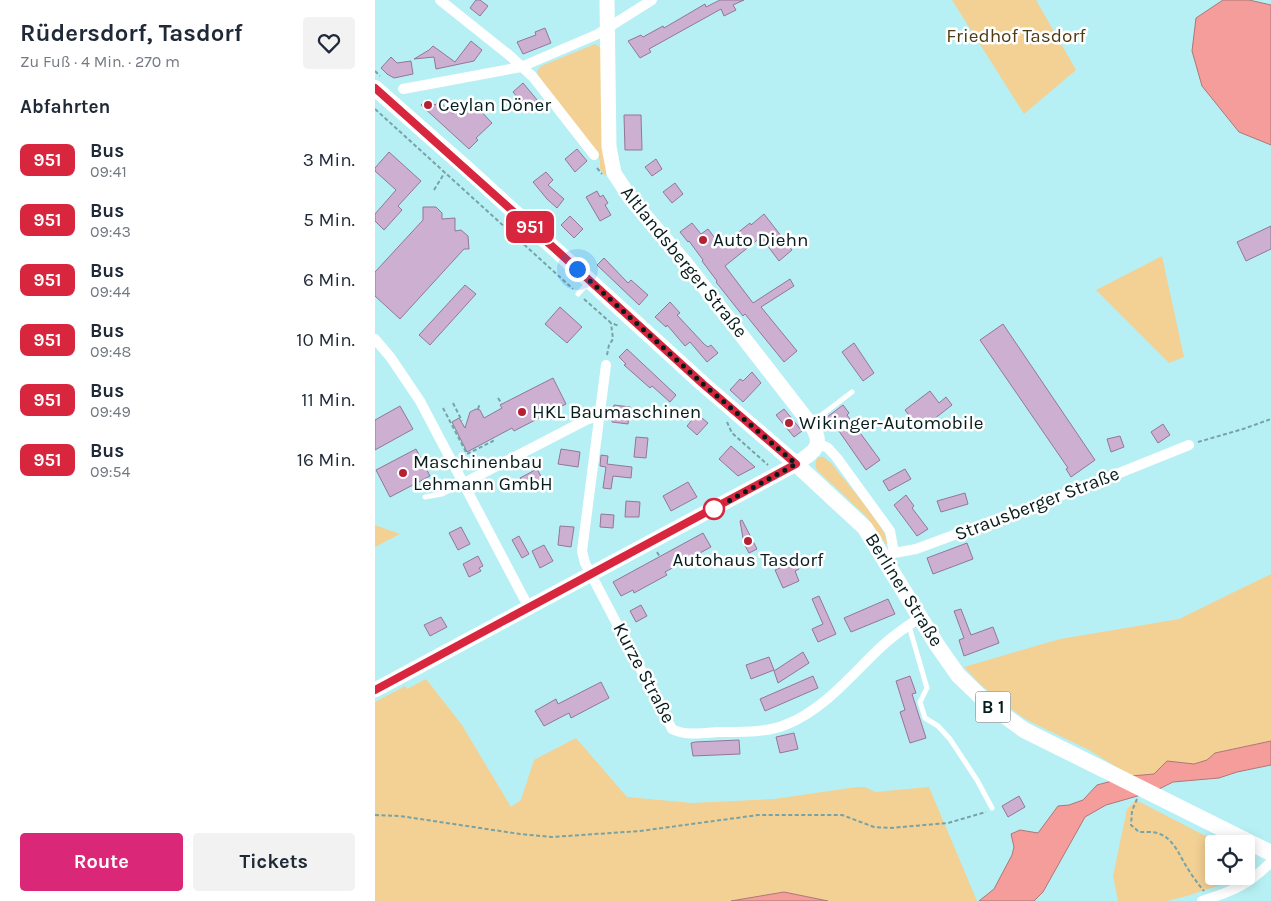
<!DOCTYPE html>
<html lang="de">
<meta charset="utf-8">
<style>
body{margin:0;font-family:Karla,sans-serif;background:#f2f2f3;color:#1f2937;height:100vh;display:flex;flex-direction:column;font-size:19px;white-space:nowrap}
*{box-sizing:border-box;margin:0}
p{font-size:16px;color:#747a83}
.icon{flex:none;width:28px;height:28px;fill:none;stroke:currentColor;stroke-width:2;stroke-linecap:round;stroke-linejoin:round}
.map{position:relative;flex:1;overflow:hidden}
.drawer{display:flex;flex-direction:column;background:#fff;width:375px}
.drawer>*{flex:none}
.badge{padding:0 10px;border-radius:8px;font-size:18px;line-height:32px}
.tools{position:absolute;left:830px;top:835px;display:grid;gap:10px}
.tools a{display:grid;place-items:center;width:50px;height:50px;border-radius:5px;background:#fff;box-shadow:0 2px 12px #0003;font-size:25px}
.you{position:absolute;width:25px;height:25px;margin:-12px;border:4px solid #fff;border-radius:50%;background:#1a73e8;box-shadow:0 0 0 8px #1a73e833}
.map>.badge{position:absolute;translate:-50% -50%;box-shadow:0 0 0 2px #fff}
h2{padding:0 20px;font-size:19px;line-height:45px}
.round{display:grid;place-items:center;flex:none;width:52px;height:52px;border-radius:5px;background:#f2f2f3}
.headline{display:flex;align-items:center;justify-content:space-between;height:85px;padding:0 20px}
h1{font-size:24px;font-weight:700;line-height:38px}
.action{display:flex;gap:10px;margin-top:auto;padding:10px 20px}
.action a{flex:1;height:58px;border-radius:5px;background:#db2777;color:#fff;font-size:20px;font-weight:700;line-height:58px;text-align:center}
.action a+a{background:#f2f2f3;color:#1f2937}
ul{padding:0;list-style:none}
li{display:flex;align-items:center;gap:15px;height:60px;padding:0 20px}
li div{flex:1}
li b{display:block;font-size:19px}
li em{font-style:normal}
li .badge{min-width:55px;font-weight:700;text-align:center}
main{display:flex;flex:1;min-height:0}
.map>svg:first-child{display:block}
.green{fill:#f3d094}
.water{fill:#f59d9b;stroke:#ad7776}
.building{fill:#cdafd2;stroke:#927797}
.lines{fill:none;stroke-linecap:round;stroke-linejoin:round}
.path{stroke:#76a3a5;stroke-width:2;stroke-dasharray:4 2.5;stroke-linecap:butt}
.lane{stroke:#fff;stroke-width:5}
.street{stroke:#fff;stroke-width:10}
.secondary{stroke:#fff;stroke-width:15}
.primary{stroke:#fff;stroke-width:16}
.line-casing{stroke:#fff;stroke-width:11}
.line{stroke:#d7263d;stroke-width:8}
.walk{stroke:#061d1e;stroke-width:5;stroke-dasharray:0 9}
.poi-dot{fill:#b32133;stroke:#fff;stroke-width:2}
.stop-dot{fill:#fff;stroke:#d7263d;stroke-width:2.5}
.labels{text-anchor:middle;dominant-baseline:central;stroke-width:5;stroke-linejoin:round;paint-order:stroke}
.shield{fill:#fff;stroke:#516162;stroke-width:1}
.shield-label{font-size:18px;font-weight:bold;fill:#061d1e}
.park-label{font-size:19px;fill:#513c12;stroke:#fff}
.poi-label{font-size:19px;fill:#061d1e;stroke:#fff;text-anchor:start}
.street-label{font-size:19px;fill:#061d1e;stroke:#fff}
</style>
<main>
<section class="drawer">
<div class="headline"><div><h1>Rüdersdorf, Tasdorf</h1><p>Zu Fuß · 4 Min. · 270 m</p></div><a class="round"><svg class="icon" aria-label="heart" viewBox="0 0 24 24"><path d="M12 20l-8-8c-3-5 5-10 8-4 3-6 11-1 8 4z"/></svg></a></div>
<h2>Abfahrten</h2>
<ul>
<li><span class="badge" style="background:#d7263d;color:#fff">951</span><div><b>Bus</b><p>09:41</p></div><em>3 Min.</em></li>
<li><span class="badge" style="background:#d7263d;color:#fff">951</span><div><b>Bus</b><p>09:43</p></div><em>5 Min.</em></li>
<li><span class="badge" style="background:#d7263d;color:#fff">951</span><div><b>Bus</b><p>09:44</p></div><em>6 Min.</em></li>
<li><span class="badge" style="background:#d7263d;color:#fff">951</span><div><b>Bus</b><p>09:48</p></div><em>10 Min.</em></li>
<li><span class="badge" style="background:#d7263d;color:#fff">951</span><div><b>Bus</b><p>09:49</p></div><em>11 Min.</em></li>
<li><span class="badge" style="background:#d7263d;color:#fff">951</span><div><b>Bus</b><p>09:54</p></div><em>16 Min.</em></li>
</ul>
<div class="action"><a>Route</a><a>Tickets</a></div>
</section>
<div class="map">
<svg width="896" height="901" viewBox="0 0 896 901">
<rect width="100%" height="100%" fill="#b7f0f4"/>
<path class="green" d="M577,0h84l40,70 -52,44z
M220,44l6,4 7,121 -3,7 -5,-7v-8l-5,-12 -57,-72 -1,-6 4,-5z
M787,256l22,101 -15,6 -73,-73z
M443,457h6l8,7c15,20 51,59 57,80h-3l-20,-28 -48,-45c-4,-5 -3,-9 0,-14z
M0,525l25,9 -25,13z
M896,574v167l-56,12 -8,7 -13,4 -27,-3 -13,13 -23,2 -42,-26 -62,-30 -26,-18 -21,-18 -16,-17 96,-28 119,-20z
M51,679l36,46 49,82 10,-7 13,-40 42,-22 51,59 65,6 82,-4 83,-12h8l10,5 54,-5 48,114h-149l-44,-9 -53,9h-356v-199l30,-16 2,3z
M761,800l85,44h-7v32h26l-8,7 -9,1 -36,12 -20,5h-49l-5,-25 14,-67z"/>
<path class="water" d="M848,0h26l22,5v140l-32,-13 -37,-46 -10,-35 4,-33z
M896,741v24l-34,7 -18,6 -46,4 -18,9 -49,14 -21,12 -42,75 -9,9h-55l15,-12 18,-34 2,-8 -3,-13 9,-4 18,3 20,-27 11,-1 14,-5 14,-15 34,-9 23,-2 13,-13 27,3 13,-4 8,-7z
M409,892l44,9h-97z"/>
<path class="building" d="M101,0h4l8,6 -8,10 -10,-8z
M345,0h24l-11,5 3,5 -12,6 -3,-7 -72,40 2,3 -11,6 -12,-17 13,-6 2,2 20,-11 1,2 41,-24 1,3z
M170,28l6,15 -28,11 -6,-12 19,-7 -1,-3z
M96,41l11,9 -8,11 -38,8 -2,-12 -20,2 15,-9 4,-4 22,16z
M16,57l6,6 14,-2 2,13 -19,4 -7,-4 -6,-6z
M148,83l15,18 -10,9 -15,-18z
M52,99l8,6 4,-4 14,13 11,-12 8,7 3,-4 17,18 -16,15 2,2 -9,9 -48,-44z
M249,115h17l1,35h-17z
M202,149l10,12 -12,11 -10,-13z
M14,152l32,29 -23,25 4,4 -18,20 -9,-9v-7l21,-24 -21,-19v-3z
M281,159l6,10 -10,7 -7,-9z
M171,172l7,8 -5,5 16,14 -7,9 -10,-9 -14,-17z
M300,183l8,11 -11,9 -9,-11z
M222,191l3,6 3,-2 5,8 -3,2 6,10 -11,6 -14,-24z
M48,207h13l6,6v6l13,-1v13l6,-1 7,6 1,13h-5l-64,70 -25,-23v-24l48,-52z
M389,214l28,36 -13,11 -18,-24 -36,29 28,37 37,-24 4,7 -33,21 36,44 -13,11 -39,-48 -2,2 -27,-34 1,-1 -15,-20 1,-1 -14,-19 -1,1 -8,-10 12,-9 9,11 7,-5 13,17 29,-23 1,2z
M195,216l13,13 -9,9 -13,-13z
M896,226v23l-25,12 -9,-19z
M229,258l24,25 3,-3 17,15 -9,10 -42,-40z
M90,285l11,9 -46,51 -11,-10z
M295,302l10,11 -3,2 27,29 4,3 3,-2 7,8 -11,9 -17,-20 -5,4 -18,-21 -1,2 -11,-10z
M185,307l22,20 -15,16 -22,-19z
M628,324l92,136 -24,17 -5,-8 2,-1 -88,-128z
M479,343l20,30 -11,8 -21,-29z
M252,349l49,46 -6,7 -18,-16 -2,2 -26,-23 2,-1 -7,-7z
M377,372l9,11 -18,19 -13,-12 10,-11 3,2z
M178,378l13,26 -52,27 -2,-3 -45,24 -15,-30 7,-4 6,10 5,-16 6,-3 4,1 4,8 18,-10 -2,-3z
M555,391l9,12 7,-6 6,8 -32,25 -15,-20z
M239,405l16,2 -2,17 -16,-2z
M468,405l6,8 -2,2 33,45 -14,10 -32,-46 -1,1 -6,-8z
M25,406l13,23 -38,21v-30z
M409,409l18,22 -8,6 -18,-22z
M322,414l11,9 -11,12 -10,-9z
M788,424l7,11 -12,8 -7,-11z
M745,436l4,11 -13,5 -4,-13z
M261,437l12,1 -2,20 -12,-1z
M356,446l24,21 -17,9 -19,-17z
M41,449l14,27 -40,21 -14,-27z
M186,449l19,3 -2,15 -20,-3z
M226,455l7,1 -1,8 25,3 -1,11 -18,-2 -2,13 -8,-1 3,-21 -6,-1z
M162,469l7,13 -17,9 -7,-13z
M530,469l6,10 -22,12 -6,-10z
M313,482l9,15 -26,14 -8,-15z
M590,493l3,11 -27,8 -4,-11z
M531,495l8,11 -2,2 16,21 -11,7 -23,-31z
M251,501l14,1 -1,15h-14z
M226,514l13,1 -1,13 -13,-1z
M367,520l15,29 -8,4 -5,-9 -4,-23z
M185,526l14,1 -3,20 -13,-2z
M86,527l9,17 -12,6 -9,-17z
M328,533l8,14 -46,25 2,3 -33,18 -1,-3 -12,6 -8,-14z
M144,536l10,18 -7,4 -10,-18z
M592,543l6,16 -40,15 -6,-16z
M169,545l9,16 -13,7 -8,-17z
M103,556l5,10 -4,2 2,3 -12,6 -6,-13z
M420,561l4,8 -4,2 4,10 -16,7 -8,-18z
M444,596l17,38 -18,8 -6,-13 11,-5 -11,-25z
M513,599l7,15 -44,18 -7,-14z
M266,605l6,11 -11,6 -6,-11z
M586,609l10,26 22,-8 6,16 -35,13 -5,-16 5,-2 -10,-27z
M66,617l6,10 -17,9 -6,-11z
M428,652l6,11 -31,20 -4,-12z
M394,657l5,13 -23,9 -5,-14z
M438,676l5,12 -53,23 -5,-12z
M535,676l6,17 -4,1 14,44 -16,5 -10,-31 5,-2 -9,-29z
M226,682l8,16 -38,20 -2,-5 -25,13 -9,-15 21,-12 2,5z
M419,733l4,16 -18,4 -4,-16z
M364,740l1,14 -47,2 -2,-13 4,-1z
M644,796l6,11 -17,10 -6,-11z"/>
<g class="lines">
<path class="path" d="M0,71l5,5
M0,109l198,180
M222,168l5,6
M59,190l11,-18
M209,299l27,24 8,3
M232,355l2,-10 4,-6 -2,-16
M123,398l4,6
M78,403l9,18
M68,408l24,46 26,-13 -2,-2
M103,409l2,-6
M451,421l7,8 1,-1 -2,-5
M352,422l5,11 36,32
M823,442l45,-13 28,-10
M282,552l3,5
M762,799l-5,12 -1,14 8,7c7,0 16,-1 23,3 13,6 18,22 26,34 5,8 10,15 16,22
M0,815l25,1 120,18 32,3 88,-6 118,-16h84l32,12 16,1 58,-5 38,-11"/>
<path class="lane" d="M203,294l10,-11
M436,423l41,-31
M50,497l17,-3 21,-11
M534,626l18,62 -7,14 5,16 13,8 12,13 27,41 15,28"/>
<path class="street" d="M65,0l69,55 24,22 61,78
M28,89l118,-22 77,-33 54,-34
M0,339l16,19 29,43 109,207
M231,365l-24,186 3,12 87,166c12,7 32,4 45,3 22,0 48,1 68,-7 39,-15 67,-51 97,-79 12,-11 25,-20 39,-29
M443,443l10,5 9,10 53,73 4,22
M89,483l122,-63 6,-2h7
M510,559l9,-6 22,-4 176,-65 97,-39
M827,901c31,-10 46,-16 69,-39"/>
<path class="secondary" d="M0,690l421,-226c17,-12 29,-17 16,-38l-125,-161 -56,-66 -17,-26 -5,-26 -2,-147"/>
<path class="primary" d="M0,88l91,80 237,216 93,80 69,64 72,117 21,30 28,27 38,28 247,123"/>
</g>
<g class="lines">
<g class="line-casing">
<path id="line" d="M0,88l179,160 149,136 93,80 -421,226"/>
</g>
<use href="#line" class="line"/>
<path class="walk" d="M202,269l126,115 93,80 -82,45"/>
</g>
<g class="poi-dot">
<circle cx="53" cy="105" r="5"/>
<circle cx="328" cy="240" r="5"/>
<circle cx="147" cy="412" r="5"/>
<circle cx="414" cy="423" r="5"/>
<circle cx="28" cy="473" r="5"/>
<circle cx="373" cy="541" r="5"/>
</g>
<circle class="stop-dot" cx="339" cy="509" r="10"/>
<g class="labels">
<rect class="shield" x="600.5" y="691.5" width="35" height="31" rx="4"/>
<g class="shield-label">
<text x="618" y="707">B 1</text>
</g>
<g class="park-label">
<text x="641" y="36">Friedhof Tasdorf</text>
</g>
<g class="poi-label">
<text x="63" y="105">Ceylan Döner</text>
<text x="338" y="240">Auto Diehn</text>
<text x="157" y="412">HKL Baumaschinen</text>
<text x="424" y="423">Wikinger-Automobile</text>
<text x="38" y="462">Maschinenbau<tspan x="38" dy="22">Lehmann GmbH</tspan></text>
<text x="373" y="560" text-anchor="middle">Autohaus Tasdorf</text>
</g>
<g class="street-label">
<text transform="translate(309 262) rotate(51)">Altlandsberger Straße</text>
<text transform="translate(662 504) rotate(-21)">Strausberger Straße</text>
<text transform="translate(529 590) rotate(58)">Berliner Straße</text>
<text transform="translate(269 673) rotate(62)">Kurze Straße</text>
</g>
</g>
</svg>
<div class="tools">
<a><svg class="icon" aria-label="locate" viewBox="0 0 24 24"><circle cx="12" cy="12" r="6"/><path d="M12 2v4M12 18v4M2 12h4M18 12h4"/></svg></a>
</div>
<div class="you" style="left:202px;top:269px"></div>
<b class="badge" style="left:155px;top:227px;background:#d7263d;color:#fff">951</b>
</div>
</main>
